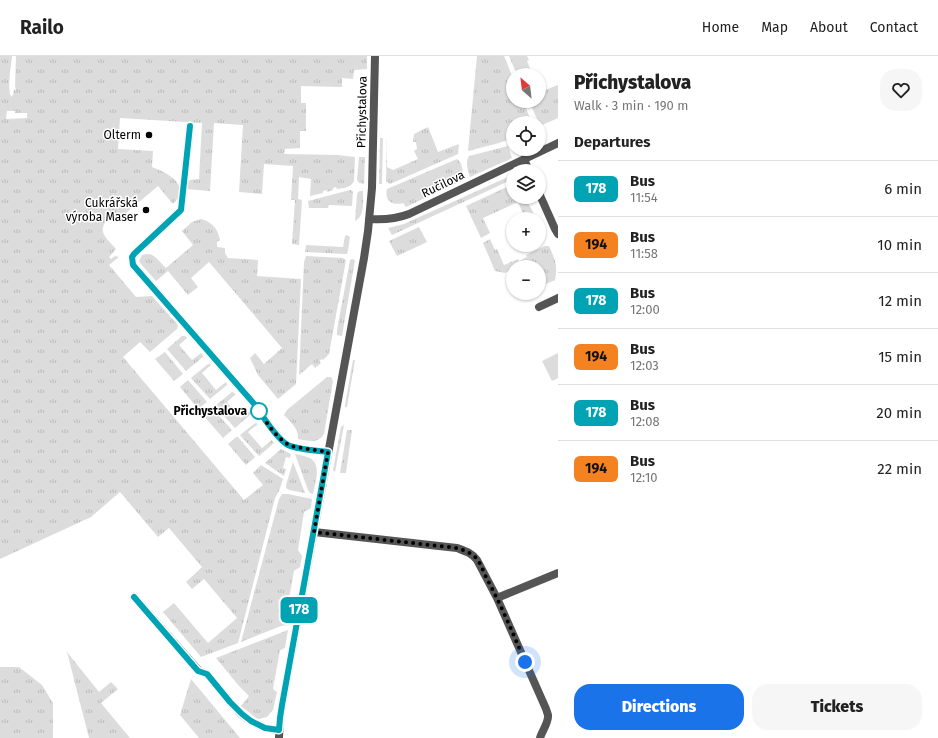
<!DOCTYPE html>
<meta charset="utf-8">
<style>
body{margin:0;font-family:"Fira Sans",sans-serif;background:#f6f6f6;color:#222;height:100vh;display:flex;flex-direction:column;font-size:15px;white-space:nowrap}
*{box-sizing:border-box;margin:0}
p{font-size:13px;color:#767676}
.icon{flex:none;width:22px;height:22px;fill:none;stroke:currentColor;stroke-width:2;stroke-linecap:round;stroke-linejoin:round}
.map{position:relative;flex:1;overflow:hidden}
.details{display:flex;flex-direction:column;background:#fff;width:380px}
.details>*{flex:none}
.badge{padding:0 8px;border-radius:6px;font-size:14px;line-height:26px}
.needle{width:26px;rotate:332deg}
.buttons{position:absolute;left:506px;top:12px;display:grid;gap:8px}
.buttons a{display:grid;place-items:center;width:40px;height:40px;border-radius:50%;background:#fff;box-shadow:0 1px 3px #0004;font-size:20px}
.you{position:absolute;width:20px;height:20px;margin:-10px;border:3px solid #fff;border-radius:50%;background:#1a73e8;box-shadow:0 0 0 6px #1a73e833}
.map>.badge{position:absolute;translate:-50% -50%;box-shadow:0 0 0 2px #fff}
h2{padding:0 16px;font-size:15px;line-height:36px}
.round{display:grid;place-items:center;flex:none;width:42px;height:42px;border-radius:16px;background:#f6f6f6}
.summary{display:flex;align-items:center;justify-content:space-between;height:68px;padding:0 16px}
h1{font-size:19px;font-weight:800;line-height:30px}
.button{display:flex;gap:8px;margin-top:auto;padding:8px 16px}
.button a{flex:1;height:46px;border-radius:16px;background:#1a73e8;color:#fff;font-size:16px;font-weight:800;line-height:46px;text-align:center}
.button a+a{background:#f6f6f6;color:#222}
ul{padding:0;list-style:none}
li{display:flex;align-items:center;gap:12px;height:56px;padding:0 16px;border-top:1px solid #e0e0e0}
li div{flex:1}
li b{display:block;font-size:15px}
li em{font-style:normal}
li .badge{min-width:44px;font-weight:700;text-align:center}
header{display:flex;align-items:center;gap:24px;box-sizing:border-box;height:56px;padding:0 20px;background:#fff;border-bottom:1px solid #e0e0e0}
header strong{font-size:19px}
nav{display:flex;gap:22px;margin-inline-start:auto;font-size:14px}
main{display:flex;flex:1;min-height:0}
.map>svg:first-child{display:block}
.grass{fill:url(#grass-tufts);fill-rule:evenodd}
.park{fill:#dcdcdc}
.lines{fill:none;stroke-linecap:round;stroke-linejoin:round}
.street{stroke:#555;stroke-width:8}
.line-casing{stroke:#fff;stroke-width:9}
.line{stroke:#00a3b4;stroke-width:6}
.walk{stroke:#000;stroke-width:4;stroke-dasharray:0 7.2}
.poi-dot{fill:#000;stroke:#fff;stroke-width:1.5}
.stop-dot{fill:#fff;stroke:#00a3b4;stroke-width:2}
.labels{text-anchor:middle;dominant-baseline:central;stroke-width:3;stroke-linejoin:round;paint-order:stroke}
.street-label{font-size:12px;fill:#000;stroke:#fff}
.poi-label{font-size:12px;fill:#000;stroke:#fff;text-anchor:end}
.stop-label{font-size:12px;font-weight:bold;fill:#000;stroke:#fff;text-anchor:end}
</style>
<header>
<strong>Railo</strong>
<nav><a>Home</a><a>Map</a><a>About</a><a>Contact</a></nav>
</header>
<main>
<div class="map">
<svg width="558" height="682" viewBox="0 0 558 682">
<defs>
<pattern id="grass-tufts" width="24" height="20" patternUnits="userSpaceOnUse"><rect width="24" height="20" fill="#dcdcdc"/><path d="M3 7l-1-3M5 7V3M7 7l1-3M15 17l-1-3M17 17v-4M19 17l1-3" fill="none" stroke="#bbb"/></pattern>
</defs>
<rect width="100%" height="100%" fill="#fff"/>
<path class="grass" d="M0,0h12c-1,11 -5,31 -1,41l2,-2 1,-6 2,2 -1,-5 1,-30h351v13l-13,1 -1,9 -11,-1v9l-41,-1v17h5v28h-6v17l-15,1 -1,5 54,1 17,2 -1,24c-3,7 -11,7 -17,8l-1,-2 -3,1v2l-6,2v-2l-4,1v2l-13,3 1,-17 -12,-2 -1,22 4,1 -3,45 -7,-1 3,-44h-4l2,-34 -29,-2 -2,30 -23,-2 4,-67 -29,-2 -4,68 -24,-2 2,-7 2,-2 9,-1 3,-56 -82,-5 -2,31 35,2 -1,16c10,4 28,11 28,24 1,5 -3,8 -6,12h-2l-14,-17 -38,32 -7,-5c-17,17 -11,21 3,36l-7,8 2,2 4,-3 4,1 -10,8 27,32 16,-1 26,29 -1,4 -27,23 -10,-10 -17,15 121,143 19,-15 -10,-12 8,-8 22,14 -4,12 -4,7 -37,145 -37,14 -38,-45 11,-9 34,40 29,-25 -33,-39 -12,10 -6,-7 16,-15 -33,-39 -11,9 -38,-45 -29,25 -91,42zM7,55h8v2h12v5l-21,1z
M477,0h27l9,22v23h10l9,22h-19v15l-14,5 -31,8z
M509,0h18l2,4 -2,1 4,10 -8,4h-6z
M558,29v33l-18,8 -11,-25h10v-12l1,3z
M428,71l10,25 21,-8 -1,10 -68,30 -4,-3 1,-46v32l6,3 25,-11 -4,-8 3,-2 -1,-7h-3l1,-8z
M380,82h3l-1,46h-3z
M508,90l4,12 -42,19c-2,-5 -5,-16 -1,-21z
M359,101h6l-1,27 -5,-1 -2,-3z
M457,103c6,4 6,14 6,21l-57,27 -3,-4c-10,3 -19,-2 -16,-14z
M512,119h1v4l-121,56 -4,-7 16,-4z
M509,130l4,2v9h12l9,17 -9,4 -7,-16 -35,16 7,15 -9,5 -15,-32z
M350,134h1l2,2 -1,14 -23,-1 -1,3h-19l-1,-7z
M360,135h3c0,10 2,25 -8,30l2,-26 1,-3z
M201,163c11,3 17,10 19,21l-3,2v5l8,1v5l3,5 30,2 -1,16 44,3 -5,105 -18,15 -20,-24 -8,-17 5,-5 9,11 18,-16 -73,-86 -18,16 7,9 -10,8 -20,-24 -12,10 -16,-18 -1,-2 3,-6c12,-4 16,6 24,13l27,-23 -11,-14 10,-9z
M419,171l8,15 -30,14 -8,-15z
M347,179l3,2 -2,13 -1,4h-3l-39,-2 1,-7 37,2 2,-11z
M490,183l5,11 2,-1 7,16 14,-6 1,2 8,-4 -1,-2 19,-9h4c6,13 9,19 6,34l-16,7v-20h-16l-1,-2 -4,2h-5v2l-8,4 -10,-2 -12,-28z
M306,200l37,2 3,2 -17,94 -6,6 -1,-1 -3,2 2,2 -6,5 -3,-4 -13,11 5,-113z
M352,203l3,1 -13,76 -5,-1v-5l13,-70z
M182,280h3l2,2 -8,7 13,15 9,-7 2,2v2l-17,14 -19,-22z
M165,296l18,22 -9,7 -19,-22z
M353,304h2l-8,47h-2v-2z
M209,308l2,1 -9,8 14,17 10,-8 1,2v1l-17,14 -19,-21 17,-14z
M327,321h4l2,4 -9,53c-6,10 -16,7 -26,5 1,-10 -7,-17 -14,-24l3,-5z
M188,324l19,22 -9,7 -18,-22z
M232,336l4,2 -9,8 14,16 10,-8v4l-1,1 -15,13 -20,-22z
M212,352l20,22 -9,8 -20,-23z
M256,367l2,1 -10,8 14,16 10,-8 2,3 -15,13 -19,-21 14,-11z
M344,369l-9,47 -2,-2 8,-43z
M347,374h5l-6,43h-6z
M236,381h2l17,20 -2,2 -7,6 -18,-21z
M281,393l10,5 -1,4 -4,-1 -3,11 3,1 -2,7 -19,-13z
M295,398c5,1 11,2 15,4 12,7 5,25 3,36l-3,-1 -2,-3z
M293,406l12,31 -16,-3 -3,-2v-3z
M282,438h6l24,5 -1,9 -7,4 -6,38 4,6 -2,11 -6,4 -7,39 4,5 -2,10 -8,1 -40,16 38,-143z
M288,574l-3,18 -5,2 -7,39 4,3 -4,18 -6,7 -8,2 -3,-1 -15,-12 8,-10 -10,-10 -23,-28z
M67,596l32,40 12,-10 7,7 -17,14 29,35h-41z
M0,611h19l23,18 11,18v35h-53z
M191,623l49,59h-41l-19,-23z"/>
<path class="park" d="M558,297v25l-6,3 -10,-20z"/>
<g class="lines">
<path class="street" d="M190,70l-9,84 -47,44 -2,3 1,8 123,141c7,11 21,33 32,39 8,4 30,6 40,7
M524,103l5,12
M539,137l16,36 3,5
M369,163c14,1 27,0 40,-5l149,-71
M539,251l19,-9
M314,476l143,16c8,3 15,5 20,12l20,38 46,104c2,4 4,9 5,13 1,7 -6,16 -8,23
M134,541l65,74 8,3 23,28 11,12 10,7 14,7 14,2
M497,542l61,-25
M279,682l1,-20 2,-13 82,-447 4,-27 4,-43 3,-132"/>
</g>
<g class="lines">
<g class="line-casing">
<path id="line" d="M134,541l64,74 9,3 23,28 12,12 9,7 14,7 14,2 1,-12 2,-13 46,-253c-10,-1 -32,-3 -40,-7 -11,-6 -25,-28 -32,-39l-123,-141 -1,-8 2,-3 47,-44 9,-84"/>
</g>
<use href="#line" class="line"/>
<path class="walk" d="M259,355c8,12 21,33 36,36l33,5 -14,80 143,16c6,2 12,4 17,8 6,5 9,15 12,21 15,28 27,56 39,85"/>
</g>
<g class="poi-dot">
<circle cx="149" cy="79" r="4"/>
<circle cx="146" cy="154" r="4"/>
</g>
<circle class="stop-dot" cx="259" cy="355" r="8"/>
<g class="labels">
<g class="street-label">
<text transform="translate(362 56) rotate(-89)">Přichystalova</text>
<text transform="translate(443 128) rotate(-26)">Ručilova</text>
</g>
<g class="poi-label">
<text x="141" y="79">Olterm</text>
<text x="138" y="147">Cukrářská<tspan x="138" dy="14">výroba Maser</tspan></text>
</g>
<g class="stop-label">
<text x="247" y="355">Přichystalova</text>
</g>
</g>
</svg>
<div class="buttons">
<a><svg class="needle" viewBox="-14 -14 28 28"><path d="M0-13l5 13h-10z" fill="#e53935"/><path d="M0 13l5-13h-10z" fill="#767676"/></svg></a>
<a><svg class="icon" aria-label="locate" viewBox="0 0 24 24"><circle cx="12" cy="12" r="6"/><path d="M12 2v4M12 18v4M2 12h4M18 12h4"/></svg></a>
<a><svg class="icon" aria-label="layers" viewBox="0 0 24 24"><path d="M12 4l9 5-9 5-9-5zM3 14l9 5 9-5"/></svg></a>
<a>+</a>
<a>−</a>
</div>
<div class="you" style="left:525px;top:606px"></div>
<b class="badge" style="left:299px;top:554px;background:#00a3b4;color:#fff">178</b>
</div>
<section class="details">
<div class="summary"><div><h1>Přichystalova</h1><p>Walk · 3 min · 190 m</p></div><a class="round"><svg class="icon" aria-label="heart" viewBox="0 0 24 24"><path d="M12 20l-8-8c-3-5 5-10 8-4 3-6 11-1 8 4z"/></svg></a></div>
<h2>Departures</h2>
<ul>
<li><span class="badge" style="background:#00a3b4;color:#fff">178</span><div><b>Bus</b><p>11:54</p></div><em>6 min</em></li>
<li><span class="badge" style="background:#f58220;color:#111">194</span><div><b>Bus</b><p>11:58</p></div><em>10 min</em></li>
<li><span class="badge" style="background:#00a3b4;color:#fff">178</span><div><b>Bus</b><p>12:00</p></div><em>12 min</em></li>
<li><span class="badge" style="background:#f58220;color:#111">194</span><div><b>Bus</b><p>12:03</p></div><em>15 min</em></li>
<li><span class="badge" style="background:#00a3b4;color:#fff">178</span><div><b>Bus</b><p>12:08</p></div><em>20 min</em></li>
<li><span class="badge" style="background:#f58220;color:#111">194</span><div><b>Bus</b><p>12:10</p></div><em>22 min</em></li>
</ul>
<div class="button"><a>Directions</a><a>Tickets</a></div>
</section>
</main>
